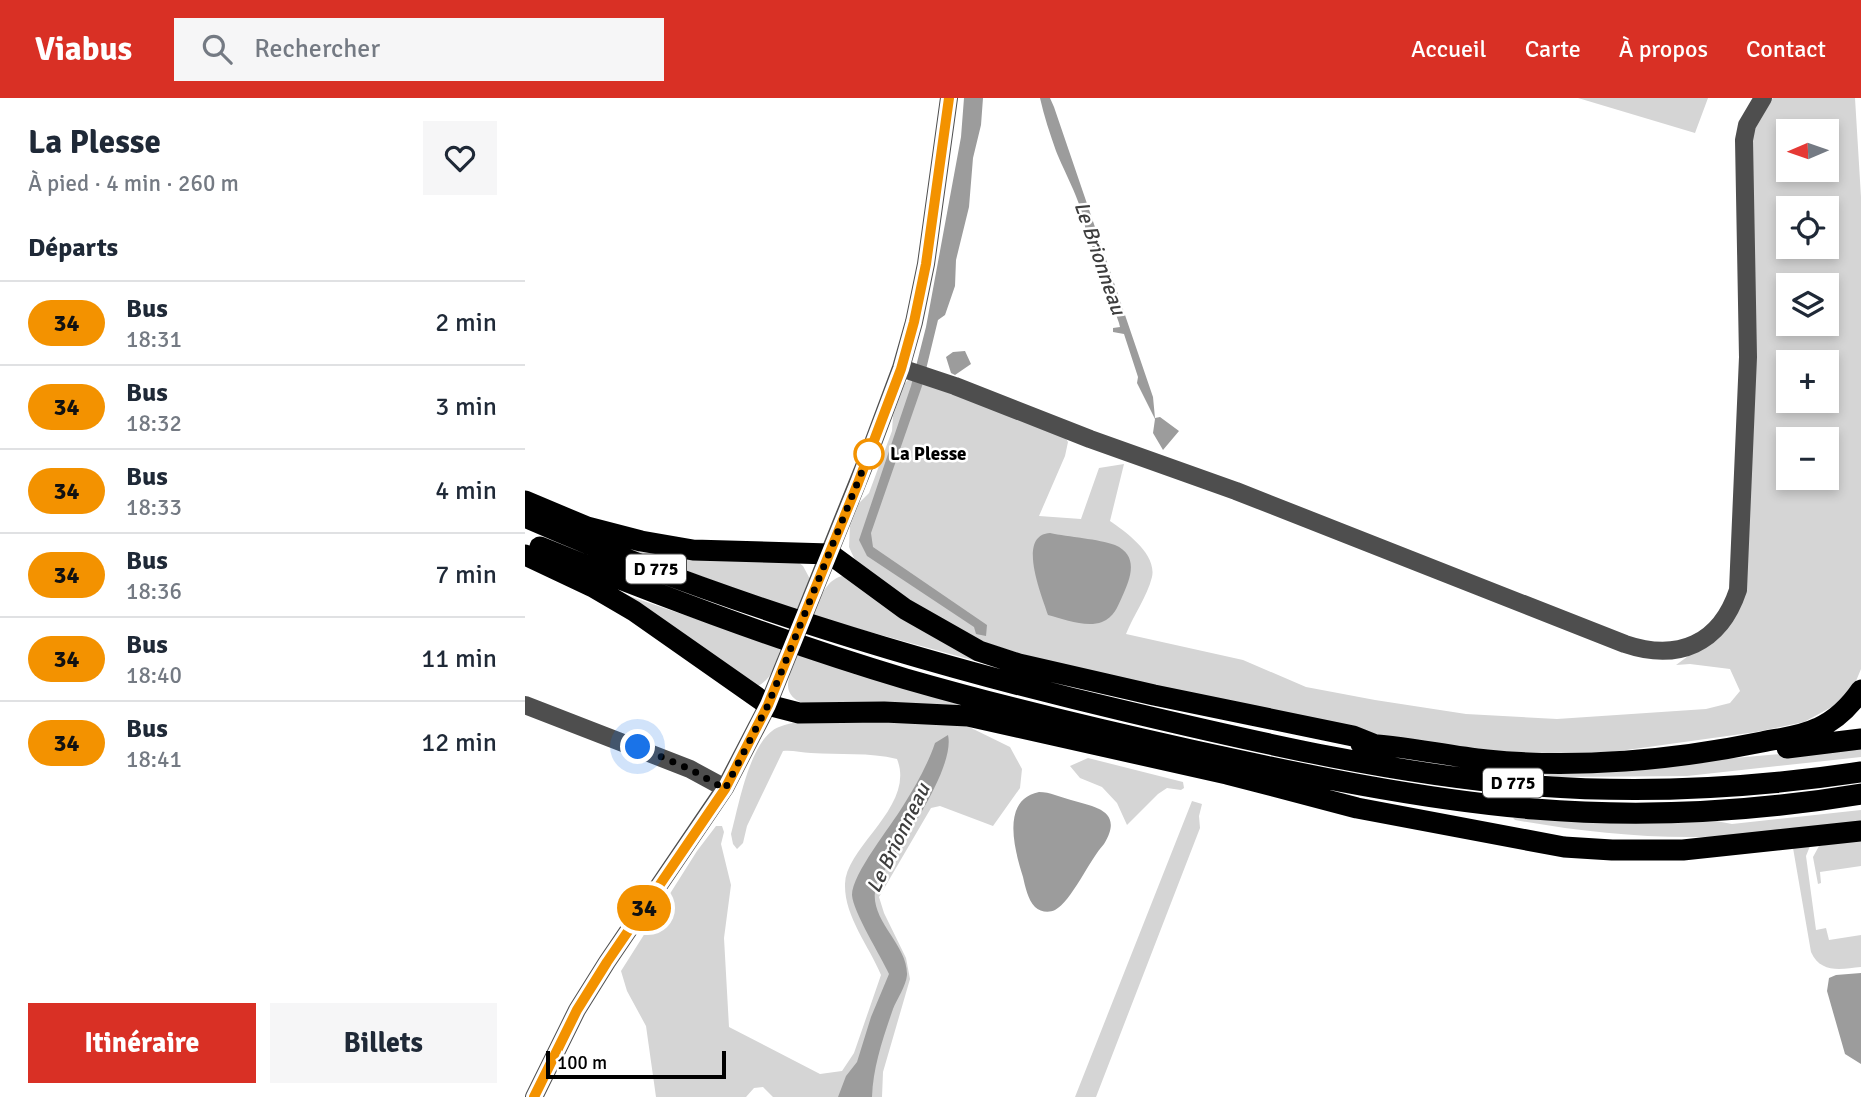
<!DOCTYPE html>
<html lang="fr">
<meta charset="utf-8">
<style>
body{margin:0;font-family:Signika,sans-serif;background:#f6f6f7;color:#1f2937;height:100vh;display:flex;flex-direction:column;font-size:26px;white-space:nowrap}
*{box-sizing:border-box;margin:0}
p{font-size:23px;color:#747a83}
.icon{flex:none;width:38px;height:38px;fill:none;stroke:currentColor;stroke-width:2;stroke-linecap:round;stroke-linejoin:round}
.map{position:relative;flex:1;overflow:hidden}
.details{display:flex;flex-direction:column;background:#fff;width:525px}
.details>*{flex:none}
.badge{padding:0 14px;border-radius:23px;font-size:24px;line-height:46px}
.needle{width:46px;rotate:268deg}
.fabs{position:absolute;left:1251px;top:21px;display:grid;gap:14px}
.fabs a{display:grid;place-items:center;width:63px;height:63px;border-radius:0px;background:#fff;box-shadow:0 4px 10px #0003;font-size:35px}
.scale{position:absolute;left:21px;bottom:18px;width:180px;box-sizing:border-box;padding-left:7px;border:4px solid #000;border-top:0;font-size:19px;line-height:24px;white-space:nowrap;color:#000;-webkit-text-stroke:5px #fff;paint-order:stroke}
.you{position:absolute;width:35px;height:35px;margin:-18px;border:5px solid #fff;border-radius:50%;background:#1a73e8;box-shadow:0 0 0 10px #1a73e833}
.map>.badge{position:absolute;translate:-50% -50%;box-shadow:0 0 0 4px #fff}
h2{padding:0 28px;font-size:26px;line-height:63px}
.round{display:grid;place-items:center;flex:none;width:74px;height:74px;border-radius:0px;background:#f6f6f7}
.overview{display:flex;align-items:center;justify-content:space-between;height:119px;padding:0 28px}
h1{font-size:33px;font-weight:700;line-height:52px}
.cta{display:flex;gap:14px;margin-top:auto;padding:14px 28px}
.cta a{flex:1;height:80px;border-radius:0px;background:#d93025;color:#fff;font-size:28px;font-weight:700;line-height:80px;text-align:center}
.cta a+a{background:#f6f6f7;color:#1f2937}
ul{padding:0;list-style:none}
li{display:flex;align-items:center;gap:21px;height:84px;padding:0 28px;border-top:2px solid #e0e1e3}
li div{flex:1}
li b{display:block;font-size:26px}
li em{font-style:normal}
li .badge{min-width:77px;font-weight:700;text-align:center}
header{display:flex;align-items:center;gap:42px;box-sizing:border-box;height:98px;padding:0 35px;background:#d93025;color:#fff}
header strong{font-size:33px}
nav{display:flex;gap:38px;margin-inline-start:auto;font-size:24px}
.search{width:490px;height:63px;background:#f6f6f7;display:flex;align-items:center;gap:18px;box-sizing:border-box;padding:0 24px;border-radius:0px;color:#747a83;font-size:26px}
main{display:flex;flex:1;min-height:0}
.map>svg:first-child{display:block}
.green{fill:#d5d5d5;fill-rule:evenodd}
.water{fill:#9c9c9c}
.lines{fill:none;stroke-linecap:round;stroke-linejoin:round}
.minor{stroke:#4e4e4e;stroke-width:18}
.highway{stroke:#000;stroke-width:21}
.line-casing{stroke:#fff;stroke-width:16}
.line{stroke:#f39200;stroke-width:10}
.walk{stroke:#000;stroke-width:7;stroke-dasharray:0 12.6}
.stop-dot{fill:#fff;stroke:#f39200;stroke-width:3.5}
.labels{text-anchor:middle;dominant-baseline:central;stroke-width:5;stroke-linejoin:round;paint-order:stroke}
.shield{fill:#fff;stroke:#4c4c4c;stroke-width:2}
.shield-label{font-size:18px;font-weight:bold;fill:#000}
.stop-label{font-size:19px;font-weight:bold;fill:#000;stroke:#fff;text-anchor:start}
.water-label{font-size:21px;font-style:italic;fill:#3d3d3d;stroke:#fff}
</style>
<header>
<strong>Viabus</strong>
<div class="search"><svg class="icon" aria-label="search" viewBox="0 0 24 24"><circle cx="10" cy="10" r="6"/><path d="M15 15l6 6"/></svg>Rechercher</div>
<nav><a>Accueil</a><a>Carte</a><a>À propos</a><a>Contact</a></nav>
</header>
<main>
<section class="details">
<div class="overview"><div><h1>La Plesse</h1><p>À pied · 4 min · 260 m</p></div><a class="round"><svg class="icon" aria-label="heart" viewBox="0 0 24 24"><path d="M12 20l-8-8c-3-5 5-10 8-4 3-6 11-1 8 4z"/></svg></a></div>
<h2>Départs</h2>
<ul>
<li><span class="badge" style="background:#f39200;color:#111">34</span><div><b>Bus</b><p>18:31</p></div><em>2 min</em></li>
<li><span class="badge" style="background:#f39200;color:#111">34</span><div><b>Bus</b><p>18:32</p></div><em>3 min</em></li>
<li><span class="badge" style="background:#f39200;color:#111">34</span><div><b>Bus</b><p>18:33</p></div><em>4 min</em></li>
<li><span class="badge" style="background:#f39200;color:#111">34</span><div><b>Bus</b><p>18:36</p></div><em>7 min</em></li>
<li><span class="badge" style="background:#f39200;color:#111">34</span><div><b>Bus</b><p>18:40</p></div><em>11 min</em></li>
<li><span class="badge" style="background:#f39200;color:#111">34</span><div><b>Bus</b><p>18:41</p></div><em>12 min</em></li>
</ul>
<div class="cta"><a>Itinéraire</a><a>Billets</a></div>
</section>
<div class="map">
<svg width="1336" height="999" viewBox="0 0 1336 999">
<rect width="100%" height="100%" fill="#fff"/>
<path class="green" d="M1053,0h130l-13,35z
M1248,0h82l6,99v472l-5,12 -15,21 -37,20 -48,10 -144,20 -64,1 -62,-2 -89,-12 -336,-73 -94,-29 -103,-67 -10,-12 -5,-11 1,-21 9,-23 10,-10 23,-62 1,-15 11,-32 5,-5 59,20 97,38 3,5 -3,14 -26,60 42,3 18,-51 25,-4 -14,57c16,11 47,33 42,56 -5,20 -19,39 -26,57l117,26 63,27 69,13 91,14 91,5 149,-10 24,-6 10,-12 -10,-22 -40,-5 -14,1 19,-14 45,-47 12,-475 11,-22zM1264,33h38v39h-38zM1264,110h38v39h-38zM1264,187h38v39h-38zM1264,264h38v39h-38zM1264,341h38v39h-38z
M95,448l178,16 5,4 7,13 -12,33z
M317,478l8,2 162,93 -200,-55c8,-16 12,-35 30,-40z
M98,496l153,52 4,4c-5,15 -7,28 -22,36z
M272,558h6l168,52 -162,-2c-31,-11 -21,-26 -12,-50z
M342,621l96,5 47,23 12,22 -2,19 -27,38 -53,-20 -9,2 -52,89 5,16 22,45 4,21 -27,93 -1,25h-109l-10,-10 -9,1 -8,9h-90l-10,-71 -19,-35 -6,-20 76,-120 19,-25h6l2,6 -3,12 10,41 -7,53 5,89 91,47 22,-3 12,-18 27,-78c-12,-29 -37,-59 -36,-91 1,-38 71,-78 52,-125 -28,-7 -57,-4 -86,-6 -10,0 -18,-3 -28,-2l-36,75 -4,17 -6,6 -4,-5 -2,-10c8,-29 19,-96 48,-107 26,-10 60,-7 88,-8z
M1336,649v10l-174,19 -129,1 -33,-5 118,-6z
M563,660l95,24 1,6 -3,2 -14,-2 -9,6 -31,31 -10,-22 -15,-16 -22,-9 -10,-12z
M667,703l10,3 -3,12 1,12 -104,269h-21z
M1336,712v11c-53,7 -106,15 -160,16 -62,1 -125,-6 -186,-17l-2,-2 203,3 16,3z
M1336,741v27l-41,6 1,11 -3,1 -5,-27 6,-11z
M1285,748l-4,10 10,74 10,-2 3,12 32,-5v32c-20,2 -40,7 -50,-15l-18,-104z"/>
<path class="water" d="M439,0h19l-2,27 -8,33 -4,49 -13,53 -1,26 -10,29 -7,5 -16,66 -51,147 2,14 114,78 -1,11 -10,-2 -2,-7 -107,-71 -8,-16 52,-154 15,-59 35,-190z
M515,0h10l4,9 99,290 2,21 5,-1 19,14 -16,19 -10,-17 2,-14 -18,-36 1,-6 -14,-43 -11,-2v-4l7,-1 -1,-4 -28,-80 -6,-4c5,-22 -21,-67 -29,-88 -6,-17 -12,-35 -16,-53z
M440,253l6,13 -16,11 -4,-2 -5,-16 7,-5z
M525,435c18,4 49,6 65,12 25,11 15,34 7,52 -5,11 -8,20 -20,25 -16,6 -38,-3 -54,-7 -6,-19 -32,-80 2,-82z
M423,637c7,30 -39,98 -56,124 -5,9 -14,18 -16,27 -9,34 32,57 31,89 -1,11 -10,24 -14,34 -10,29 -20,58 -21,88h-34l8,-21 11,-14 14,-45 18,-43c-8,-18 -36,-62 -37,-79 0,-21 39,-69 51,-89 12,-19 25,-42 32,-63z
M514,694c11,0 21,5 32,8 25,7 53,11 33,44 -14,15 -33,58 -49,66 -6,3 -15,2 -20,-3 -7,-7 -10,-21 -12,-30 -8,-26 -23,-77 16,-85z
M1336,875v91l-16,-10 -18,-63 2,-13 7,-3z"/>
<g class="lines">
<path class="minor" d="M376,270l54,18 135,53 146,52 389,153c53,18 95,0 113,-54l10,-233 -4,-217 3,-15 16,-27
M0,607l165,64 35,19
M9,999l43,-87 30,-48 118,-174 43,-83 99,-246 34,-91 13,-46 12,-58 23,-166"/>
<path class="highway" d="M0,403l62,26 54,14 52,9 137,4 75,55 74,42 40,13 135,31 199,41 20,8
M0,419c194,85 399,147 604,195 135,32 270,63 408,74 108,8 217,2 324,-14
M15,449c120,49 242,95 366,132 94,27 190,50 285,71 114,25 227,49 343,59 109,9 219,3 327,-15
M0,457l68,32 41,24 134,94 31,8 85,-1 84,4 259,58 130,34 207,39 48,3h71l178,-19
M836,646c42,1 84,12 126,16 89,9 187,0 275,-18 19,-4 38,-5 56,-14 18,-8 32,-22 43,-38
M1262,650l74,-9"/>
</g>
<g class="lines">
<g class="line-casing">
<path id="line" d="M9,999l43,-87 30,-48 118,-173 43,-84 90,-222 43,-114 13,-47 12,-58 23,-166"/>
</g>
<use href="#line" class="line"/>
<path class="walk" d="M113,649l52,22 35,20 43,-84 101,-251"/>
</g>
<circle class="stop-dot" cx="344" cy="356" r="14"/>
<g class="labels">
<g class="shield">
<rect x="101" y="456.5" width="60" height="29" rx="5"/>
<rect x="958" y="670.5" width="60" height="29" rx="5"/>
</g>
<g class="shield-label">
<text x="131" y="471">D 775</text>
<text x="988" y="685">D 775</text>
</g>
<g class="stop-label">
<text x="365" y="356">La Plesse</text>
</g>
<g class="water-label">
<text transform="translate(575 160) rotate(71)">Le Brionneau</text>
<text transform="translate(373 740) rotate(-64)">Le Brionneau</text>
</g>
</g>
</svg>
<div class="fabs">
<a><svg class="needle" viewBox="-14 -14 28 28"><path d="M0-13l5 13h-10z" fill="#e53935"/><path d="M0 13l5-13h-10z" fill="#747a83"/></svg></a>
<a><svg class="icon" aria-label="locate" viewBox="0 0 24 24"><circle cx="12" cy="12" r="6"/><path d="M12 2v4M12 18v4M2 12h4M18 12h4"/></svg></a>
<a><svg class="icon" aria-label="layers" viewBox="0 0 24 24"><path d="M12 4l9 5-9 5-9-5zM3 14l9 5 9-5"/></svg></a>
<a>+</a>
<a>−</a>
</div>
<div class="scale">100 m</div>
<div class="you" style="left:113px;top:649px"></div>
<b class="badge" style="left:119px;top:810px;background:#f39200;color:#111">34</b>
</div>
</main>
